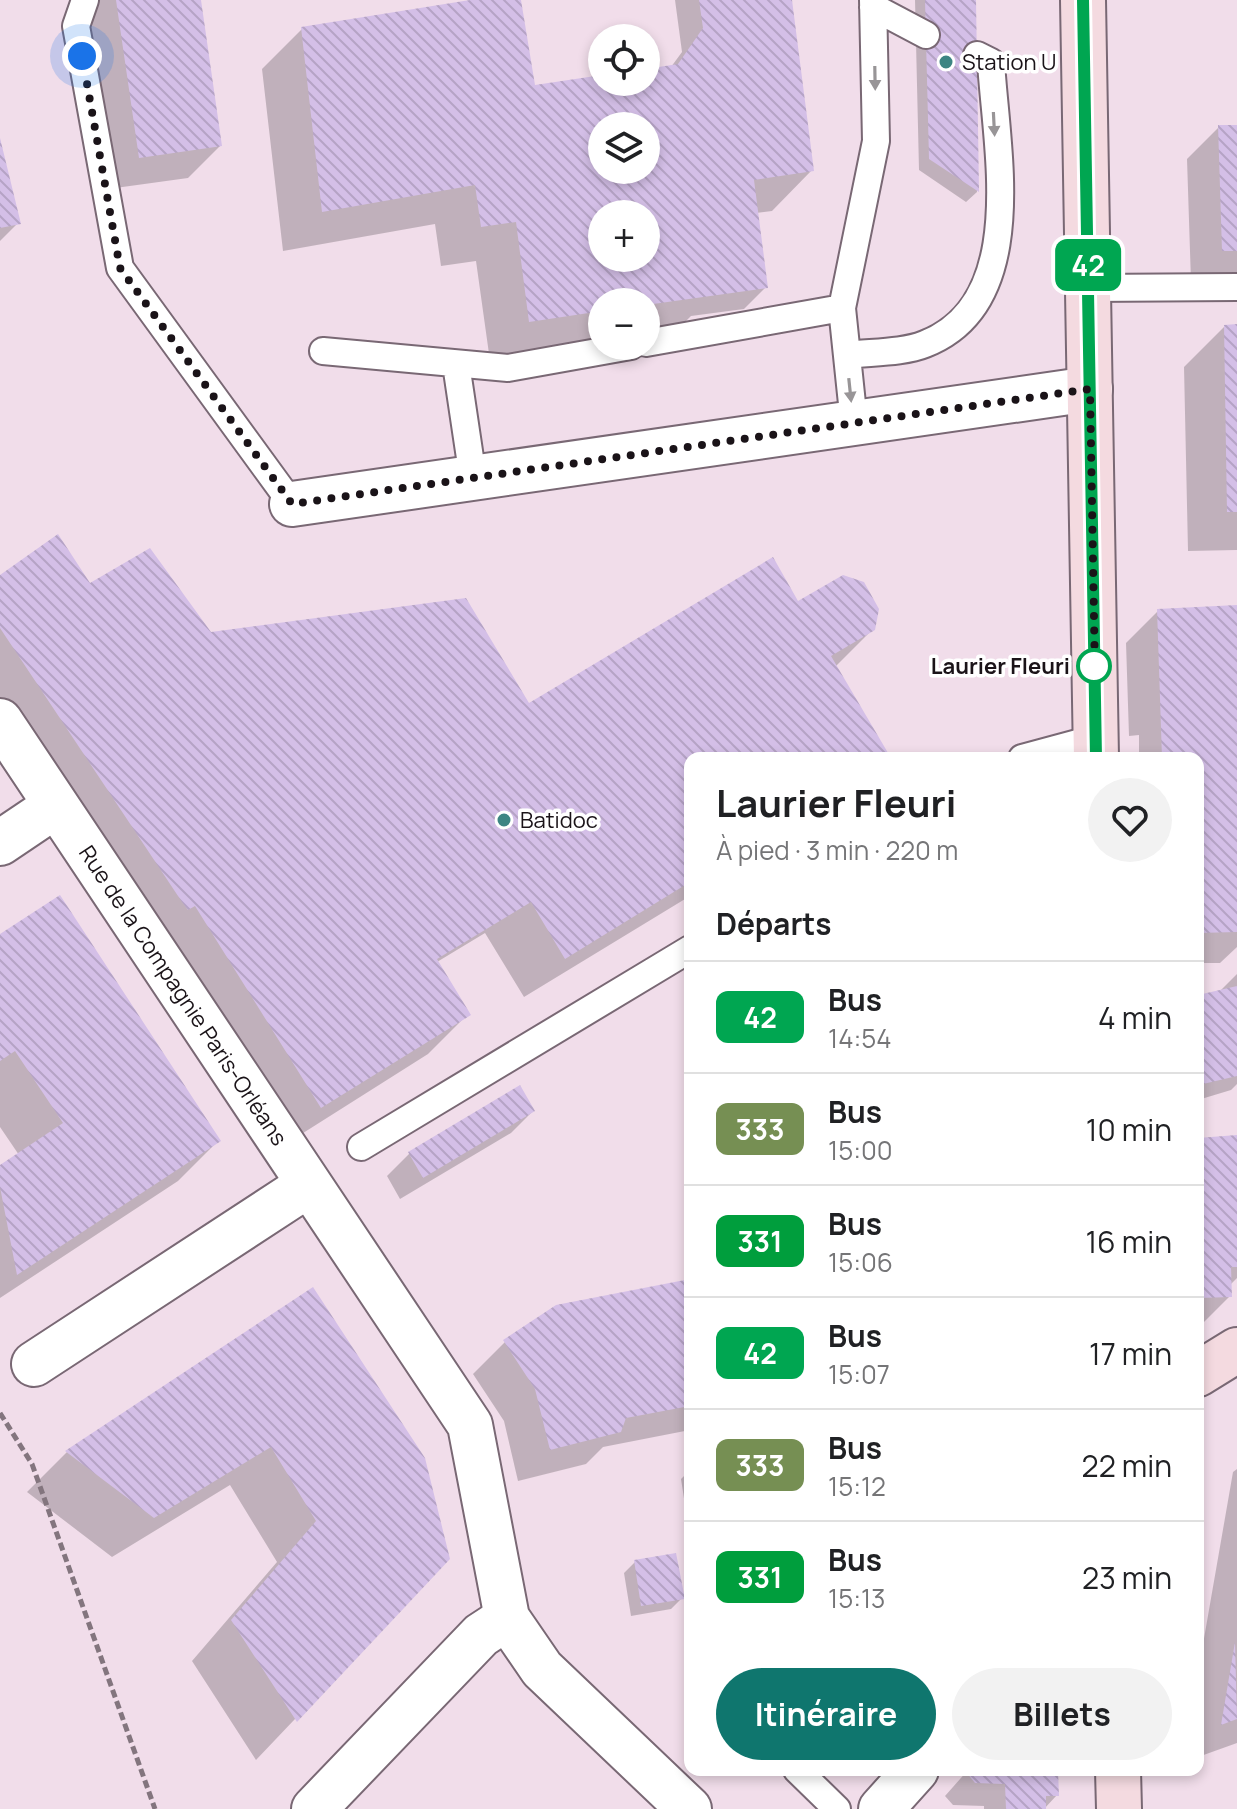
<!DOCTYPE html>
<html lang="fr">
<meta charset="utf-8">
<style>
body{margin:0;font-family:Manrope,sans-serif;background:#f2f2f2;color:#202124;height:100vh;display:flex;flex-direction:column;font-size:30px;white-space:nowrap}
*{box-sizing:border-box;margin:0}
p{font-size:26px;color:#757577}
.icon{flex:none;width:44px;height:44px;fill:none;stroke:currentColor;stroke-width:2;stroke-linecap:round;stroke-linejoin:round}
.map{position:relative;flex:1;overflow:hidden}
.side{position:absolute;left:684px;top:752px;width:520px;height:1024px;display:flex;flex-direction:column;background:#fff;border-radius:16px;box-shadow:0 4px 12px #0003}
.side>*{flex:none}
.badge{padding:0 16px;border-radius:12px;font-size:28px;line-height:52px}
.controls{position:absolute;left:588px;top:24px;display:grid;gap:16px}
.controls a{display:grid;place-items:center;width:72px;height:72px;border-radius:50%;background:#fff;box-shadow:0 4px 12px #0003;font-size:40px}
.you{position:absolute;width:40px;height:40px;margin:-20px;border:6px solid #fff;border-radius:50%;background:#1a73e8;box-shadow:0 0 0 12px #1a73e833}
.map>.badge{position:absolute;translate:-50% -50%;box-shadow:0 0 0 4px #fff}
h2{padding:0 32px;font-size:30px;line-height:72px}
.round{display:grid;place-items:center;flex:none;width:84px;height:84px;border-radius:42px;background:#f2f2f2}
.summary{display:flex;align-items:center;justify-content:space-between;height:136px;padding:0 32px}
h1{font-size:38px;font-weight:700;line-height:60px}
.cta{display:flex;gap:16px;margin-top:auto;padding:16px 32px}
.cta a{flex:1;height:92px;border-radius:48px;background:#0f766e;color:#fff;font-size:32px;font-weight:700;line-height:92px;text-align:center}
.cta a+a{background:#f2f2f2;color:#202124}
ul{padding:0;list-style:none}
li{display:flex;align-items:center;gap:24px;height:112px;padding:0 32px;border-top:2px solid #e0e0e0}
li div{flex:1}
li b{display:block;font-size:30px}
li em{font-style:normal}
li .badge{min-width:88px;font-weight:700;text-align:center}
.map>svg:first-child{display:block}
.shadow{fill:#0003;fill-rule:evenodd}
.building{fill:url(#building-back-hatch);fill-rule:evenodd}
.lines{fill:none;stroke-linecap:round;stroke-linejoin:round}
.lane-casing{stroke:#796874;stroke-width:30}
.street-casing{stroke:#796874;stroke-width:48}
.secondary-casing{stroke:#796874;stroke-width:48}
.path{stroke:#83757e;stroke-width:5;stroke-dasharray:8 4;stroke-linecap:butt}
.lane{stroke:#fff;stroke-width:26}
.street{stroke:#fff;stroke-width:44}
.secondary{stroke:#f4dae0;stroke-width:44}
.oneway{fill:#989597}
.line-casing{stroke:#fff;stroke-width:18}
.line{stroke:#00a651;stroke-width:12}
.walk{stroke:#1a1318;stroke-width:8;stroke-dasharray:0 14.4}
.poi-dot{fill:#3d8583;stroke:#fff;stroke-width:3}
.stop-dot{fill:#fff;stroke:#00a651;stroke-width:4}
.labels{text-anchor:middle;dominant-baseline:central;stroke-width:7;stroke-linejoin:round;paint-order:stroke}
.poi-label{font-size:22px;fill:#1a1318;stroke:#fff;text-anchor:start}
.stop-label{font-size:22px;font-weight:bold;fill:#1a1318;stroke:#fff;text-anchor:end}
.street-label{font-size:22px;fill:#1a1318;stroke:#fff}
</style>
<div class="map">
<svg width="1237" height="1809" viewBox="0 0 1237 1809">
<defs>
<pattern id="building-back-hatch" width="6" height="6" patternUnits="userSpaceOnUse" patternTransform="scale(2)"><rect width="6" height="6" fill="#d4bfe7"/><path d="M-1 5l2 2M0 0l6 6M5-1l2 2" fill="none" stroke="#b5a3c5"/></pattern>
</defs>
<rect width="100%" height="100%" fill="#f1ddea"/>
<path class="shadow" d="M80,0h119l21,146 -32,32 -80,11z
M483,0h36l14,87 69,-10v5h44v-12l25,-3 11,-15 -7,-52h115l22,170 -40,41 -16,2 10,74 -22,22 -53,7 -18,18 -27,4v-36h-44v42l-112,17 -14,-100 -35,5 -6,-42 -152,27 -21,-182 40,-40zM602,126h44v44h-44zM602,214h44v44h-44z
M915,0h59l3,192 -11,10 -47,-32z
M1219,127h18v154l-46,1 -4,-123z
M0,140l18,83 -18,18z
M1237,326v224l-49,1 -4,-184 40,-40z
M0,577l89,9 121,48 319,72 269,-102 75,25 -38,38 -145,91v138l-166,101 -39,-64 -48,29 31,52 -40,40 -147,93 -281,-419z
M1237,607v340l-17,16h-22v-205h-59v-23l-10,1 -3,-93 32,-32z
M0,937l218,204 -40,40 -178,117v-130l19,-13 -19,-28z
M1237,974v110l-6,6 -33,10v-103l20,-4z
M520,1088l13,23 -22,22 -111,66 -13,-23 22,-22z
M1237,1137v141l-8,8 1,10 -32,32v-188z
M690,1282v148l-87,17 -17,17 -68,17 -14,-60 -31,-47 32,-32z
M313,1290l135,268 -192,202 -64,-99 85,-99 -47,-77 -118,72 -85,-65 40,-40z
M1237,1469v274l-39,14v-84l35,-201z
M690,1470v34l-5,1 -4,-26z
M635,1562l47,36 -11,11 -40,7 -7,-43z
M968,1770h88l1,25 -13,14h-60v-3l-31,-1 -8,-9z"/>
<path class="building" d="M116,0h85l21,146 -83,12z
M470,0h51l14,85 67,-10v7h44v-13l32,-5 25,-36 -4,-28h93l22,171 -60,9 14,108 -122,17 -44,-3v9l-73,11 -13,-100 -35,5 -6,-42 -153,27 -21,-185zM602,126h44v44h-44zM602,214h44v44h-44z
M925,0h51l3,192 -50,-33z
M1218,125h19v126h-15z
M0,138l21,86 -21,4z
M1237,324v188h-10l-3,-187z
M58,534l32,49 60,-35 61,84 255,-34 63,105 244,-146 25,44 45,-26 21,7 15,27 -4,21 -44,26 60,102h-201v124l-125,77 -34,-57 -94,57 34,56 -150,93 -126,-202 -7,4 -6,-8 -182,-274v-53z
M1237,605v327l-39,1v-175h-36l-5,-149z
M60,895l161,246 -204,134 -17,-88v-22l63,-42 -48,-72 -15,10v-127z
M1237,986v90l-34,8 -5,-21v-68z
M520,1085l15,26 -112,67 -15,-26z
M1237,1135v132h-6l1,30 -34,1v-160z
M690,1279v127l-64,12 -5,14 -71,18 -15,-61 -32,-49 53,-35z
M313,1287l112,171 25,101 -153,163 -66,-102 85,-99 -45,-74 -117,71 -89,-67z
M676,1553l9,46 -44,7 -7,-46z
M1235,1642l2,77 -16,6z
M968,1770h90l1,26h-13v13h-40l-1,-25 -30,-1 -9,-11z"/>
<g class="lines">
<g class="lane-casing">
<path id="lane" d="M85,0l-9,26 44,242 172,236
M873,7l53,28
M1088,288l149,-1
M646,343l196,-35
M323,351l185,17 123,-22
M847,355c24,-3 56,-2 78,-11 105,-41 71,-195 66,-282l-14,-7
M456,364l17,114
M854,423l-12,-115 34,-167 -3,-141
M1022,758l74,-20
M361,1147l329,-198
M797,1770l40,39"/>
</g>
<g class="street-casing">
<g id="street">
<path d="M292,504l798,-115"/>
<path id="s1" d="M0,721l470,704 37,193 35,51 147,140"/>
<path d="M0,843l55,-37"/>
<path d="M34,1364l274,-179"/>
<path d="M314,1809l167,-174 26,-17"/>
<path d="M881,1809l35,-39"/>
</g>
</g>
<g class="secondary-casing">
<path id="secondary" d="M1083,0l13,758
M1198,1374l39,-24
M1118,1770l1,39"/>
</g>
<path class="path" d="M0,1413l32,51 123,345"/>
<use href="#lane" class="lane"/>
<use href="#street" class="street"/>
<use href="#secondary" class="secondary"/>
</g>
<defs><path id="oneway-solid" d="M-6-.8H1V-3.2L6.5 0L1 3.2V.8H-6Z" transform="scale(2)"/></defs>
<g class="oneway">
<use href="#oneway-solid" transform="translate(875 78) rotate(89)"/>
<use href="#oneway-solid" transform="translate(994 124) rotate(87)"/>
<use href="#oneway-solid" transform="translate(850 390) rotate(84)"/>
</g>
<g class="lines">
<g class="line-casing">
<path id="line" d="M1083,0l13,758"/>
</g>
<use href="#line" class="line"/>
<path class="walk" d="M82,56l38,212 172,236 798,-115 5,286 -1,-9"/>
</g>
<g class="poi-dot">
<circle cx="946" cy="62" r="8"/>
<circle cx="504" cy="820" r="8"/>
</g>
<circle class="stop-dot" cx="1094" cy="666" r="16"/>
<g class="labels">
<g class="poi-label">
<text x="962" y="62">Station U</text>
<text x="520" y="820">Batidoc</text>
</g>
<g class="stop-label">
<text x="1070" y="666">Laurier Fleuri</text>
</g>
<g class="street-label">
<text stroke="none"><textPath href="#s1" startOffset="330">Rue de la Compagnie Paris-Orléans</textPath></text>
</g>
</g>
</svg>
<div class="controls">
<a><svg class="icon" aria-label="locate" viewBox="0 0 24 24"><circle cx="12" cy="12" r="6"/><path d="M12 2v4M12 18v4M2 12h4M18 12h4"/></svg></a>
<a><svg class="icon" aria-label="layers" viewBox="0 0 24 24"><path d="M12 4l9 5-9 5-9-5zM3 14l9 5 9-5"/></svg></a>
<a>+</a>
<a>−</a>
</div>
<div class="you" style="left:82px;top:56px"></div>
<b class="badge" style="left:1088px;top:265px;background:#00a651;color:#fff">42</b>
<section class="side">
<div class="summary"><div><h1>Laurier Fleuri</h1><p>À pied · 3 min · 220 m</p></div><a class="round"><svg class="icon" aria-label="heart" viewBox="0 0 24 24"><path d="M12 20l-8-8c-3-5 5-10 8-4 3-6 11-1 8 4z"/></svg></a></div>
<h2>Départs</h2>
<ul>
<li><span class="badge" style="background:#00a651;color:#fff">42</span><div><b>Bus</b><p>14:54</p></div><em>4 min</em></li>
<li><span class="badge" style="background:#768f53;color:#fff">333</span><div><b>Bus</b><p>15:00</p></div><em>10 min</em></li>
<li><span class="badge" style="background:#009e3d;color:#fff">331</span><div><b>Bus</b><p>15:06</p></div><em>16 min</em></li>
<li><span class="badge" style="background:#00a651;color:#fff">42</span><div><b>Bus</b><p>15:07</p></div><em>17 min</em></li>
<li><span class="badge" style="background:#768f53;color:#fff">333</span><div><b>Bus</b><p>15:12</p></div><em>22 min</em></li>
<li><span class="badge" style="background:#009e3d;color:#fff">331</span><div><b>Bus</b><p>15:13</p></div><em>23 min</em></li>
</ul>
<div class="cta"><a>Itinéraire</a><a>Billets</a></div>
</section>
</div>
